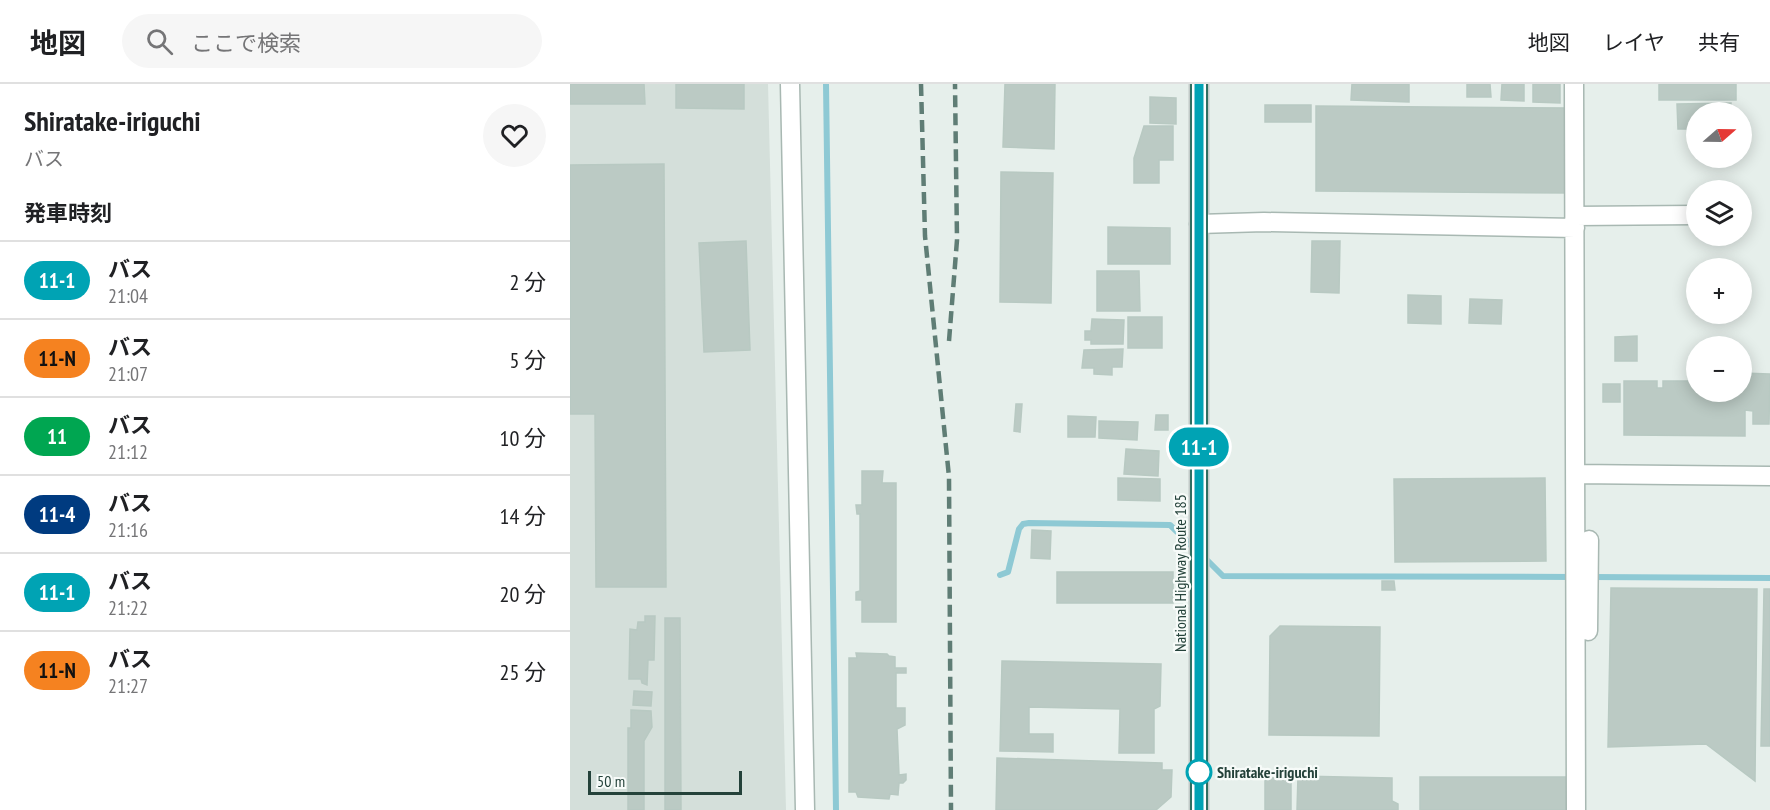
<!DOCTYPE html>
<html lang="ja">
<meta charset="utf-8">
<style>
body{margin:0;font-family:"PT Sans Narrow","Noto Sans JP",sans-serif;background:#f6f6f6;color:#202124;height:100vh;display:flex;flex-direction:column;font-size:22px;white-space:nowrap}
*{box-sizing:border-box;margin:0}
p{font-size:20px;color:#757577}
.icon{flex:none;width:33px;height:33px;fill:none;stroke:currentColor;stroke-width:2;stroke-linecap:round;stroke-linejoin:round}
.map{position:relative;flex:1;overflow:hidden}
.drawer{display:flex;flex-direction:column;background:#fff;width:570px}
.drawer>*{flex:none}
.badge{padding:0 12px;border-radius:20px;font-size:21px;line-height:39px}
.needle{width:39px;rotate:70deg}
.controls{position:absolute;left:1116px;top:18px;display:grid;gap:12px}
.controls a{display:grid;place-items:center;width:66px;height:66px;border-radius:50%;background:#fff;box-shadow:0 3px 15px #0003;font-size:30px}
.scale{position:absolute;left:18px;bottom:15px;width:154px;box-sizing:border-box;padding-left:6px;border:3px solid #24423a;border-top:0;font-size:16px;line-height:21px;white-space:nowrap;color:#24423a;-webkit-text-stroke:4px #f7fbf9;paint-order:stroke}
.map>.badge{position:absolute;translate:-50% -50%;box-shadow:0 0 0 3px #fff}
h2{padding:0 24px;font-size:22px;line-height:54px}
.round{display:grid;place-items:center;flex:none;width:63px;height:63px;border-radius:32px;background:#f6f6f6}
.summary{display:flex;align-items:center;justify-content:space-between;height:102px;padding:0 24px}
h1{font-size:28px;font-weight:700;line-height:45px}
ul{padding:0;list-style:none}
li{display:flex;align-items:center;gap:18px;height:78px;padding:0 24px;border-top:2px solid #e0e0e0}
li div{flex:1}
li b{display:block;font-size:22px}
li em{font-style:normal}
li .badge{min-width:66px;font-weight:700;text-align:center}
header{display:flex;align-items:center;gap:36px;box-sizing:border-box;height:84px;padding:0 30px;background:#fff;border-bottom:2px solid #e0e0e0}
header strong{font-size:28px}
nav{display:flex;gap:33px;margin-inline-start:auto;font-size:21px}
.search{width:420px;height:54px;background:#f6f6f6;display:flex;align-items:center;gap:15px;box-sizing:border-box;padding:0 21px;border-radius:33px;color:#757577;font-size:22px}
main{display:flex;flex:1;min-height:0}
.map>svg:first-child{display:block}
.built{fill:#d4dfda}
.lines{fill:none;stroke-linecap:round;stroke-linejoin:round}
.stream{stroke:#8ec9d4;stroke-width:6}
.building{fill:#bbcac4;stroke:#b8c9c2;stroke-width:1.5}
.minor-casing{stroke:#a8b8b2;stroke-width:21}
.highway-casing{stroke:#c2cac8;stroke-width:21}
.minor{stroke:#fff;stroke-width:18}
.highway{stroke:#2f6f62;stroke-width:18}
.rail{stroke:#5f7d75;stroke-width:4.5;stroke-dasharray:12 6;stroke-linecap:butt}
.line-casing{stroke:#fff;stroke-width:14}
.line{stroke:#00a3b4;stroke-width:9}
.stop-dot{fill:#fff;stroke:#00a3b4;stroke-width:3}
.labels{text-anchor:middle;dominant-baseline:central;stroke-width:4.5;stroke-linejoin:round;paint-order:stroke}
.street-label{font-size:16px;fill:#24423a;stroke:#f7fbf9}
.stop-label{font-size:16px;font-weight:bold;fill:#24423a;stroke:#f7fbf9;text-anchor:start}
</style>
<header>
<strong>地図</strong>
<div class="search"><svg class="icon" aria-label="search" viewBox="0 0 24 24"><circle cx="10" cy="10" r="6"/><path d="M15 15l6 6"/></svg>ここで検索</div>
<nav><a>地図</a><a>レイヤ</a><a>共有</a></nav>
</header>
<main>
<section class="drawer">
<div class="summary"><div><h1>Shiratake-iriguchi</h1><p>バス</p></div><a class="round"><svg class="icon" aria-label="heart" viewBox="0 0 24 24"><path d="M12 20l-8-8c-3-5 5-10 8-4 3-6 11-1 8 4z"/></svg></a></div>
<h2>発車時刻</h2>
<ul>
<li><span class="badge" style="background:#00a3b4;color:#fff">11-1</span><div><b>バス</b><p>21:04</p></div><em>2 分</em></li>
<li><span class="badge" style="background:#f58220;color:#111">11-N</span><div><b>バス</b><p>21:07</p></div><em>5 分</em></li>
<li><span class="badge" style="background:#00a651;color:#fff">11</span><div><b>バス</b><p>21:12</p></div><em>10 分</em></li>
<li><span class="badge" style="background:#003b80;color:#fff">11-4</span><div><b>バス</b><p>21:16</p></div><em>14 分</em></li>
<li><span class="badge" style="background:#00a3b4;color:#fff">11-1</span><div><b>バス</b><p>21:22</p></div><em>20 分</em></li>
<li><span class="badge" style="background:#f58220;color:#111">11-N</span><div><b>バス</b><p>21:27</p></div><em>25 分</em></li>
</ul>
</section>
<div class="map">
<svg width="1200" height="726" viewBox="0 0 1200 726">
<rect width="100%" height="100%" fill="#e6efeb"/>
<path class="built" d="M0,0h198l18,726h-216z"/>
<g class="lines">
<path class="stream" d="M256,0l10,726
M633,472l20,20 351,1
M430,491l8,-3 11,-43 4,-5 6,-1 141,2 25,24
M1021,493l179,1"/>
</g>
<path class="building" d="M0,0h74l1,20h-75z
M106,0h68v25l-68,-1z
M435,0h50l-1,65 -51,-2z
M782,0h57v18l-58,-2z
M897,0h23l1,13h-24z
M932,0h22v17l-23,-1z
M963,0h27v19l-27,-1z
M1089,0h77v16h-77z
M580,13l26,1v26l-26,-1z
M1161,19v9h-35v17h-18l-1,-25z
M695,21h46v17h-46z
M746,22l255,2v85l-255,-2z
M574,42h29v34h-14v23h-25v-25z
M94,80l2,423h-70l-1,-173h-25v-249z
M431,88l52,1 -2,130 -51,-1z
M538,143l62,1v36h-62z
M176,157l4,109 -46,2 -5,-109z
M742,157h28l-1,52 -28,-1z
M527,187h42l1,40h-43z
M838,211l33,1v28l-33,-1z
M900,215l32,1 -1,24 -32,-1z
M558,233h34v31h-34z
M522,235l32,1 -1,24h-32v-4h-6v-9h6z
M1067,252v25h-22v-24z
M553,265l-1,18h-10v8l-18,-1v-6h-12l2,-18z
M1172,289l28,1 -1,50h-16v-13l-8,-1v26l-121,-1v-54h33v7h6v-7h33v11h46z
M1033,300h17v18h-17z
M446,320h6l-2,28 -6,-1z
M586,331h12v15h-13z
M498,332l28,1 -1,20h-27z
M529,337l39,1 -1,18 -38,-2z
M556,365l33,2 -1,25 -34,-2z
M292,387h21l-1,12h14v139h-34v-22h-6v-8l4,-1v-77h-3l-1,-9h6z
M548,394l42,1v22l-42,-1z
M975,394l1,83 -151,1 -1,-83z
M462,446l19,1 -1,28 -19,-1z
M487,488h116v31h-116z
M812,497h12l1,9h-13z
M1041,504l146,1 -2,192 -49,-37 -98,3z
M1194,505h6v157h-9z
M75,532h10l-1,44h-6l-1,25 -5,-2 -1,-4h-12l1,-50 7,1 1,-8h7z
M95,534h15l1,192h-16z
M710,542l100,1 -1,109 -110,-1 1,-99z
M286,569l31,1 2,2 6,1v11h11v5h-10v35h9v17l-8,4 2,46 7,-1v6l-3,3h-4l-1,12 -8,-1 -1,5 -31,-2 -2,-5h-7v-134h8z
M432,577l159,3 -1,42 -6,3v44h-35l1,-44 -91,-2v27h24v18l-53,-1z
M64,607l18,1 -1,14 -18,-1z
M61,626l20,1 1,16 -8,14v69h-16v-82h3z
M427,674l165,5v7h10l-1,27 -15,13h-160z
M728,692l94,2v23l6,3v6h-101z
M850,693h146v33h-146z
M695,694h26v32h-26z"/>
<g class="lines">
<g class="minor-casing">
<path id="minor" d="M220,0l15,726
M1004,0l2,726
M1005,132l121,-1
M629,140l65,-2 311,6
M1005,390l195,2
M1018,547l1,-91"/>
</g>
<g class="highway-casing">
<path id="highway" d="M629,0v726"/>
</g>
<use href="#minor" class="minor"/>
<use href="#highway" class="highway"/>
<path class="rail" d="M351,0l4,152 24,241 2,333
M379,257l8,-101 -2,-156"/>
</g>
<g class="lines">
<g class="line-casing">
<path id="line" d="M629,0v726"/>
</g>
<use href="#line" class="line"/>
</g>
<circle class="stop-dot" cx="629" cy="688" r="12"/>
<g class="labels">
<g class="street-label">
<text transform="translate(610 489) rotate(-90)">National Highway Route 185</text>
</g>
<g class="stop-label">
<text x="647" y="688">Shiratake-iriguchi</text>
</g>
</g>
</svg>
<div class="controls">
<a><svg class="needle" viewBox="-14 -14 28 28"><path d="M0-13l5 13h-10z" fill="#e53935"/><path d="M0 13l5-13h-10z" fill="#757577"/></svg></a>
<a><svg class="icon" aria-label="layers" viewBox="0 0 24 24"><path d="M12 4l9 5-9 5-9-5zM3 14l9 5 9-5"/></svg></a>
<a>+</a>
<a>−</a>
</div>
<div class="scale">50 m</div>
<b class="badge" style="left:629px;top:363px;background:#00a3b4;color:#fff">11-1</b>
</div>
</main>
